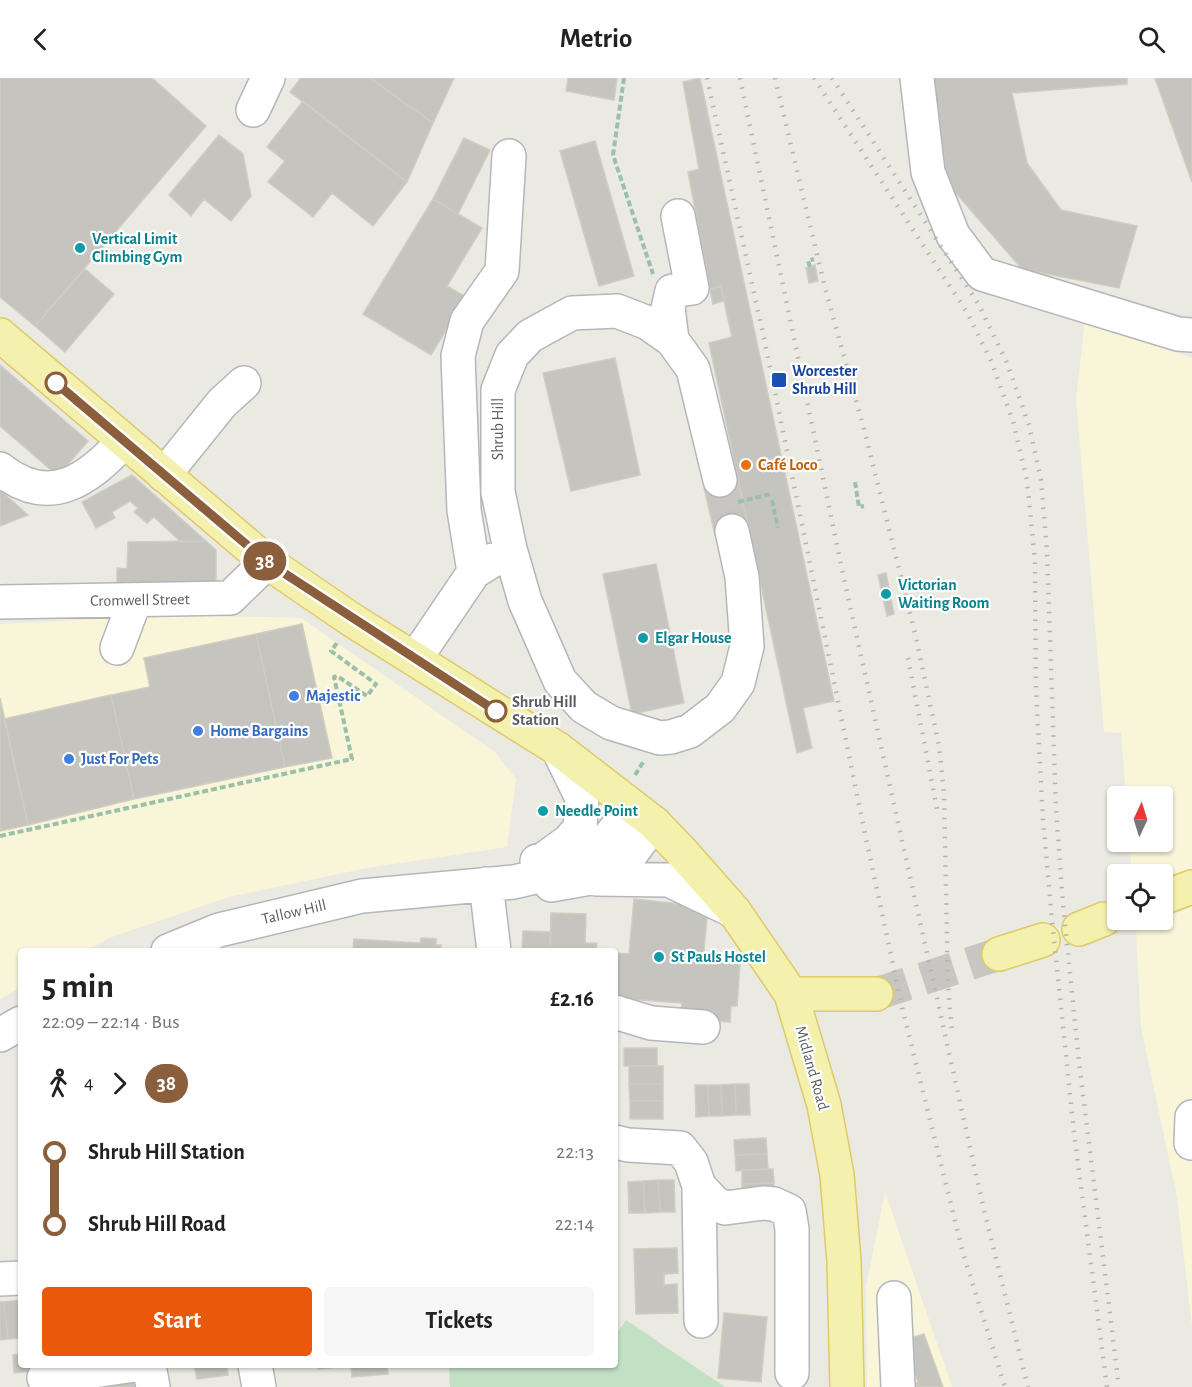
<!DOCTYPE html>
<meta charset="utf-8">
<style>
body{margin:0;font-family:"Alegreya Sans",sans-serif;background:#f6f6f6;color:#222;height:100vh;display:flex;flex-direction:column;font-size:22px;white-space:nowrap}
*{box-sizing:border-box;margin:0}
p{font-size:20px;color:#767676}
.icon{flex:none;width:33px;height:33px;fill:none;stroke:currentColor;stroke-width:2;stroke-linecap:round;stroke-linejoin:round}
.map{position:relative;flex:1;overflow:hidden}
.sheet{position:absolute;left:18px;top:870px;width:600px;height:420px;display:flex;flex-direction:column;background:#fff;border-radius:6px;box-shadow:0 2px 4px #0004}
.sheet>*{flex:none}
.badge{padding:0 12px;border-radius:20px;font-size:21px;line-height:39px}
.needle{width:39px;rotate:4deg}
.buttons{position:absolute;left:1107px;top:708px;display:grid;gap:12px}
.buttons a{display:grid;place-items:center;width:66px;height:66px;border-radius:6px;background:#fff;box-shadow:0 2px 4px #0004;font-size:30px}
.map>.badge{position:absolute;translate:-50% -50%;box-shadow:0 0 0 3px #fff}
.legs{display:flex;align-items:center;gap:9px;height:66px;padding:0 24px;font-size:20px}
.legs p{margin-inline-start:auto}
.headline{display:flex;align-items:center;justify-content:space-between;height:102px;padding:0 24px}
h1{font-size:33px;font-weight:600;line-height:45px}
.cta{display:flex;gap:12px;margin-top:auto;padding:12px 24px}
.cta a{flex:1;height:69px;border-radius:6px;background:#ea580c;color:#fff;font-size:24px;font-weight:600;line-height:69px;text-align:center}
.cta a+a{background:#f6f6f6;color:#222}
ul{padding:0 24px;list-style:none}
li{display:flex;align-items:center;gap:21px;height:72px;font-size:22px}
li i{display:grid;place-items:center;width:9px;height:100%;margin:0 8px;background:currentColor}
li i::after{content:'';width:15px;height:15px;margin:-8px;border:4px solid;border-radius:50%;background:#fff}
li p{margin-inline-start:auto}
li:first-child i{background:linear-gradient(#0000 50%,currentColor 0)}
li:last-child i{background:linear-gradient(currentColor 50%,#0000 0)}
header{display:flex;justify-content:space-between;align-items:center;height:78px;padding:0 24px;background:#fff;font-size:27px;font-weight:600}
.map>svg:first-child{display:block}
.commercial{fill:#f9f5d9}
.green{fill:#c1e0c4}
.building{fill:#c6c4be;stroke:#cfccc1;stroke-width:1.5}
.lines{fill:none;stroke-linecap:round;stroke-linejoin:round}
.minor-tunnel{stroke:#c7c6c2;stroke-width:33;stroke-dasharray:33 16;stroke-linecap:butt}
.major-tunnel{stroke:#c7c6c2;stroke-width:33;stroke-dasharray:33 16;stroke-linecap:butt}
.minor-casing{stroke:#b4b6bb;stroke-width:36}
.major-casing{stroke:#deca67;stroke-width:36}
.path{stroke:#9bc0a9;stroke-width:4;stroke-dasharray:6 3;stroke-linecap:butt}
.minor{stroke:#fff;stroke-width:33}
.major{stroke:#f4f0ae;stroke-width:33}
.rail{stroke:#b2b3b3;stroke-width:4.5;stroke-dasharray:1.5 8;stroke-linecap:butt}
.line-1-casing{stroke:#fff;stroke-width:14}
.line-1{stroke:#8b5e3c;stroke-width:9}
.culture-dot{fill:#0f9aa8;stroke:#fff;stroke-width:2}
.transit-dot{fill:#1a4fb4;stroke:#fff;stroke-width:2}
.stop-1-dot{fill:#fff;stroke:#8b5e3c;stroke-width:3}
.food-dot{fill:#e8710a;stroke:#fff;stroke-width:2}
.shop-dot{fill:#3f7fe0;stroke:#fff;stroke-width:2}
.labels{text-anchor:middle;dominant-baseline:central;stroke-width:4.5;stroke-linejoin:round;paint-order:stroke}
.culture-label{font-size:16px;font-weight:bold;fill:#0d838f;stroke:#fff;text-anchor:start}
.transit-label{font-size:16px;font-weight:bold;fill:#164399;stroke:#fff;text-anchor:start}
.street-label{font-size:16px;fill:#5a5c61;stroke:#fff}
.food-label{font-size:16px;font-weight:bold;fill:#c56008;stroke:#fff;text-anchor:start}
.shop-label{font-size:16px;font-weight:bold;fill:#366cbe;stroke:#fff;text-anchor:start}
.stop-label{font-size:16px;font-weight:bold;fill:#5a5c61;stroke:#fff;text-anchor:start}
</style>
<header><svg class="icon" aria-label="back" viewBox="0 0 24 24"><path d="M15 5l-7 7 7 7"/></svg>Metrio<svg class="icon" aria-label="search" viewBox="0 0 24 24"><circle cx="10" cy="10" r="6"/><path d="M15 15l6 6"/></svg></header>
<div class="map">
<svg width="1192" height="1309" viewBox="0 0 1192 1309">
<rect width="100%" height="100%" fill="#ebeae2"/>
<path class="commercial" d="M1085,243l107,37v516l-29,10 -1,-10h-30l-3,-32h33v-46h-36l-5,-63 -17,-1 -28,-333z
M180,537l121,3 194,134 21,27 -9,68 -140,21 -138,29 -120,41 -23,13h-65v36l-21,12v-375z
M1192,828v420l-15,-129 -36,-170 -5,-96z
M885,1114l67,195h-85l-1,-100z"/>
<path class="green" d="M626,1242l99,67h-275l-1,-22h166v-29z"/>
<path class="building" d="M0,0h152l54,48 -171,200 -35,-29z
M301,0h69l63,45 -26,59 -117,-90z
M370,0h84l-21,45z
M568,0h49l-3,22 -48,-9z
M700,0l134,623 -31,7 9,40 -15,5 -88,-410 23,-6 -8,-36 -11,3 -25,-132 11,-3 -16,-87z
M933,0h194v6l-115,9 15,70 34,47 76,16 -18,62 -97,-19 -74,-85z
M1155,0h37v104z
M303,23l104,81 -34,44 -41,-33 -19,24 -45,-35 17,-21 -18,-14z
M219,57l24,19 8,42 -20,25 -27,-22 -13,17 -22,-21z
M464,60l26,12 -32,64 -25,-15z
M595,63l39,135 -35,10 -39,-135z
M433,121l49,29 -35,58 19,11 -35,58 -68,-41z
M815,187l3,16 -9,2 -3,-15z
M85,191l29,25 -49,58 -30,-26z
M721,208l3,15 -11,3 -3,-15z
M615,280l25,117 -69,16 -28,-118z
M0,287l88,76 -30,35 -58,-50z
M132,397l74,66 -25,1 -27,-25 -7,6 -13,-11 4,-4 -8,-7 -18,11 3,6 -19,10 -14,-26z
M736,398l13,51 -34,8 -12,-52z
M0,412l28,25 -28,11z
M206,463l10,9v33l-99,4v-19l10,1 1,-27z
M656,486l28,139 -52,11 -29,-140z
M886,495l8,41 -7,2 -9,-41z
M302,546l30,134 -47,9 -29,-133z
M256,556l29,133 -151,32 -23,-104 39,-8 -6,-29z
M111,617l23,104 -106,26 -24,-106z
M0,620l28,127 -28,6z
M634,821l55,6 18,12 -4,44 37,2 -3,43h-6l-1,16 -49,-3 1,-16 -67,-5 1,-45 13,1z
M551,835l35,1 -1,29h12l-1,8h-46z
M523,853l28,1 -1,19h-28z
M421,860l15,1v6h5v4h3v2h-91l1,-12 66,4z
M624,970h33v18h-33z
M629,988h34v18h-34z
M629,1006h34v17h-33z
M735,1006l1,31 -14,1 -1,-31z
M735,1006h14l1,31h-14z
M695,1007h13l1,31 -13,1z
M708,1007h13l1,31h-13z
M630,1023h33v18h-33z
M766,1060l1,16 -32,1 -1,-15z
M767,1076l1,15 -32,2 -1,-16z
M773,1091l1,14 -32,1v-14z
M658,1102l2,32 -15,1 -2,-32z
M658,1102h16l1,32h-15z
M643,1103l2,32h-16l-1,-31z
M774,1105v15l-32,1v-15z
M677,1170l1,25 -14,1v11l13,-1 1,29 -42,1 -2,-65z
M20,1222l1,38 -13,1 -4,-37z
M0,1224h4l4,37 -8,1z
M724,1235l43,4 -6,65 -43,-4z
M924,1256l19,53h-35v-2l10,-3 -14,-42z
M21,1276v11h11v6l-18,2 -1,-18z
M194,1287h33l1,10 -31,4z
M318,1287h69l1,9 -36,3 -1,-11 -33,3z
M142,1296l2,13h-39l-2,-7z"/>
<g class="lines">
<path class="minor-tunnel" d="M720,402l12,51"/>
<path class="major-tunnel" d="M876,916l123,-40"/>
<g class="minor-casing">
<path id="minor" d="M917,0l11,94 25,63 29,39 196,60 14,1
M253,32l15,-32
M672,262l-4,-32 4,-17 20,-3 -14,-72
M0,391c50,40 88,11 124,-28
M164,397l58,-72 22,-20
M720,402l-27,-111 -21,-29 -24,-17 -31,-12 -45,2 -42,23 -18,19 -14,35v102l12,57 15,52 35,80 24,26 27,16 49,15 11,-1 19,-6 30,-23 18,-25 9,-37 -5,-69 -10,-46
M474,494l-10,-62 -6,-154 9,-35 35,-50 7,-115
M0,524l230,-4 37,-36
M117,570l18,-48
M415,581l59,-87 19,-12
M537,783l7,-2 25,-18 11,-13 2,-30 -24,-49
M596,801l73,1 65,31
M486,806l8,67
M551,807l40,-7 34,-16 29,-39
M168,873l51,-21 143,-34 152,-14 51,-12 42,-30 26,-33
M615,934l36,11 52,4
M0,957l21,-12
M615,1064l13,3 52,3 11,14 8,24 16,17 10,5 38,-5 11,1 15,7 3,18v144
M1191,1065l1,-26
M699,1108l2,135
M0,1201l21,-1
M894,1220l4,89
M149,1287l4,22
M255,1287l4,22
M44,1300l91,-13"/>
</g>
<g class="major-casing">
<path id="major" d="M0,257l267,227 85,58 206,129 96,74 27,28 53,60 57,83 33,111 13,70 7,86 3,126
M1162,820l30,-11
M1079,851l25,-10
M999,876l44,-14
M791,916h85"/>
</g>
<path class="path" d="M624,0l-11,77 40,119
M810,189l-2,-6 6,-2
M855,404l4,25 5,-1
M772,422l6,28
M738,424l33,-8
M635,697l9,-14
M0,758l352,-77 -18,-82 3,-1 30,20 9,-12 -45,-33 6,-8"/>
<use href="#minor" class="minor"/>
<use href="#major" class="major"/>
<path class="rail" d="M707,0l58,265 99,486 38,178 61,246 42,134
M740,0l104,501 139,627 45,181
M775,0l49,206 41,149 50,200 24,113 5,48 4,193 4,43
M814,0l154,236 23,47 22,60 14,59 8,82 1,128 7,129 9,101 22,213 33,254
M832,0l147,227 28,58 22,62 12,55 6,71 9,259 7,94 16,158 40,325
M908,580l30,156"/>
</g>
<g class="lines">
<g class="line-1-casing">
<path id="line-1" d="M56,305l211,179 229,149"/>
</g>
<use href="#line-1" class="line-1"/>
</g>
<g class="culture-dot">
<circle cx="80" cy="170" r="6"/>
<circle cx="886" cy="516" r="6"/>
<circle cx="643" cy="560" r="6"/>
<circle cx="543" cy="733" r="6"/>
<circle cx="659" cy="879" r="6"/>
</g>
<rect class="transit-dot" x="771" y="294" width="16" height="16" rx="3"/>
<g class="stop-1-dot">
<circle cx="56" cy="305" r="10"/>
<circle cx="496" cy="633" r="10"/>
</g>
<circle class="food-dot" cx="746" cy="387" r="6"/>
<g class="shop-dot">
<circle cx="294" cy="618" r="6"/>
<circle cx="198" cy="653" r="6"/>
<circle cx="69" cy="681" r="6"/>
</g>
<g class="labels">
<g class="culture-label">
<text x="92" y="161">Vertical Limit<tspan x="92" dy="18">Climbing Gym</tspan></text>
<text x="898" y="507">Victorian<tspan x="898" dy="18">Waiting Room</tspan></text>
<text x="655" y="560">Elgar House</text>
<text x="555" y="733">Needle Point</text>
<text x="671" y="879">St Pauls Hostel</text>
</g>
<g class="transit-label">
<text x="792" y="293">Worcester<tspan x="792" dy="18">Shrub Hill</tspan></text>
</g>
<g class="street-label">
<text transform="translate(498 351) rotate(-90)">Shrub Hill</text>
<text transform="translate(140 522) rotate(-1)">Cromwell Street</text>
<text transform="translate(294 834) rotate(-13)">Tallow Hill</text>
<text transform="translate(812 990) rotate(74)">Midland Road</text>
</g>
<g class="food-label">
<text x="758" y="387">Café Loco</text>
</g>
<g class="shop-label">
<text x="306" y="618">Majestic</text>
<text x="210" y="653">Home Bargains</text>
<text x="81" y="681">Just For Pets</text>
</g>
<g class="stop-label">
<text x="512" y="624">Shrub Hill<tspan x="512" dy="18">Station</tspan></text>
</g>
</g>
</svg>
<div class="buttons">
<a><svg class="needle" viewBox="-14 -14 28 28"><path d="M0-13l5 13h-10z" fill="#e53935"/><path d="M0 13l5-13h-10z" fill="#767676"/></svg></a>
<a><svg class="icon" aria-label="locate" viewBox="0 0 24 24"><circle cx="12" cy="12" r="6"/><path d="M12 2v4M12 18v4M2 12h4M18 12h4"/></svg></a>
</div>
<b class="badge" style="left:265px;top:483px;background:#8b5e3c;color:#fff">38</b>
<section class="sheet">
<div class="headline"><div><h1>5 min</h1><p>22:09 – 22:14 · Bus</p></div><b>£2.16</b></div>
<div class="legs"><svg class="icon" aria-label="walk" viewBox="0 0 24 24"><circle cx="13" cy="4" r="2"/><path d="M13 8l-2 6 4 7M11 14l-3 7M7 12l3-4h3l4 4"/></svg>4<svg class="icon" aria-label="forward" viewBox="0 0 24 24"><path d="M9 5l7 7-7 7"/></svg><b class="badge" style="background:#8b5e3c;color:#fff">38</b></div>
<ul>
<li><i style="color:#8b5e3c"></i><b>Shrub Hill Station</b><p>22:13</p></li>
<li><i style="color:#8b5e3c"></i><b>Shrub Hill Road</b><p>22:14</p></li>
</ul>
<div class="cta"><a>Start</a><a>Tickets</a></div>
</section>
</div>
